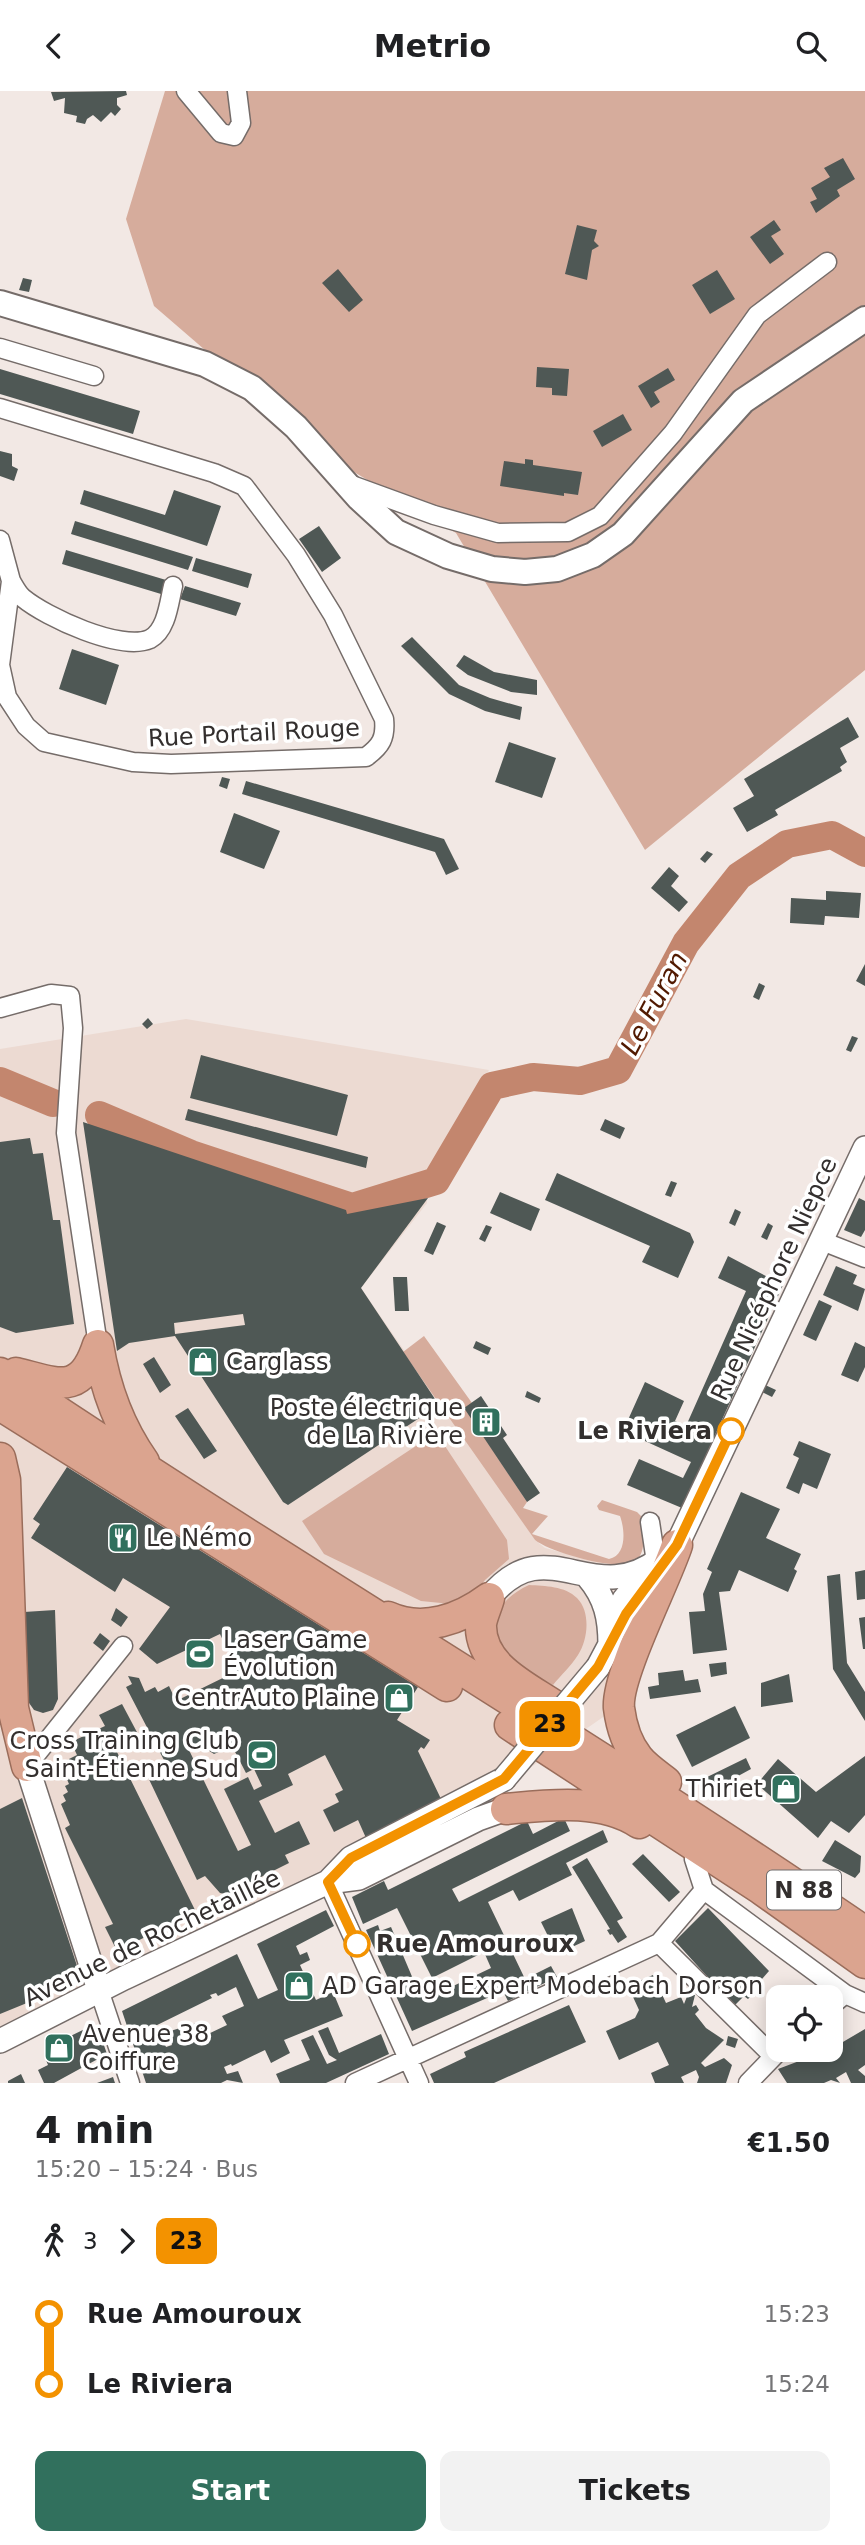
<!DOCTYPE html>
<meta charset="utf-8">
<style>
body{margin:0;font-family:"DejaVu Sans",sans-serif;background:#f2f2f2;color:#202124;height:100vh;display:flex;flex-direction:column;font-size:26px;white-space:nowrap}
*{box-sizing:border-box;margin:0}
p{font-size:23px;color:#757577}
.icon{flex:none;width:38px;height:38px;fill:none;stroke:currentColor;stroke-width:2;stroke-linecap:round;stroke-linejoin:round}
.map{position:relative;height:1992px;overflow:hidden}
.drawer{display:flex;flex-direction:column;background:#fff;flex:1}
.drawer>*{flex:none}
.badge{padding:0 14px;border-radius:10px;font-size:24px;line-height:46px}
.fabs{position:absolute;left:766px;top:1894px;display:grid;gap:14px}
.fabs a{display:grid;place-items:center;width:77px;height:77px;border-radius:14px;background:#fff;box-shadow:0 4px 18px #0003;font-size:35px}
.map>.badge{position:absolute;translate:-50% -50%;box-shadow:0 0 0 4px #fff}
.legs{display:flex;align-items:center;gap:10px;height:77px;padding:0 35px;font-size:23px}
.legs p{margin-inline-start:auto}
.head{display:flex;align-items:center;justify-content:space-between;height:119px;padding:0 35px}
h1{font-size:38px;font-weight:700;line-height:52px}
.action{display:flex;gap:14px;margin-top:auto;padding:14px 35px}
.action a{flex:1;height:80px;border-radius:14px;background:#31705d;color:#fff;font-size:28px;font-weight:700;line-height:80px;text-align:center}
.action a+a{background:#f2f2f2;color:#202124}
ul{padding:0 35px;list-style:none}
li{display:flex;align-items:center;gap:24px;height:70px;font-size:26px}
li i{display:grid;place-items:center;width:10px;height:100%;margin:0 9px;background:currentColor}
li i::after{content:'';width:18px;height:18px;margin:-9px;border:5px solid;border-radius:50%;background:#fff}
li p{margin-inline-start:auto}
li:first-child i{background:linear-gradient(#0000 50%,currentColor 0)}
li:last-child i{background:linear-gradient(currentColor 50%,#0000 0)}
header{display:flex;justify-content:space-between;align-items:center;height:91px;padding:0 35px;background:#fff;font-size:32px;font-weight:700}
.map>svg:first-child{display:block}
.built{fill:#ecdad2}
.green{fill:#d6ac9c}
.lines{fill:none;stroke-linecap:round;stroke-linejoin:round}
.river{stroke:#c3866e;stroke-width:28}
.building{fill:#4f5855;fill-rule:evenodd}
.minor-casing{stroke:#756c69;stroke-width:21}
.tertiary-casing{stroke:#756c69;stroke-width:26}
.secondary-casing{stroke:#756c69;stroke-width:28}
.trunk-casing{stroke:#9a6d5b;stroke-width:33}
.minor{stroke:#fff;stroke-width:18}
.tertiary{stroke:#fff;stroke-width:23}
.secondary{stroke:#fff;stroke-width:24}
.trunk{stroke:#dba48f;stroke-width:30}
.tertiary-bridge-casing{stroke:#756c69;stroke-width:26;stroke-linecap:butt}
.tertiary-bridge{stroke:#fff;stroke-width:23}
.line-1-casing{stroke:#fff;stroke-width:16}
.line-1{stroke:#f39200;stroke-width:10}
.stop-1-dot{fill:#fff;stroke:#f39200;stroke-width:3.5}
.labels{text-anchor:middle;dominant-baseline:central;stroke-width:7;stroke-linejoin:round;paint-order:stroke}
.shield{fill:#fff;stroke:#706d6d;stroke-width:2}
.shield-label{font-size:23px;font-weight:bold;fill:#332f2e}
.street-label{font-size:24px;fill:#332f2e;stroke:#fff}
.poi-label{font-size:24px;fill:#332f2e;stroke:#fff;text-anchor:start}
.stop-label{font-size:24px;font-weight:bold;fill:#332f2e;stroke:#fff;text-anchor:end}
.water-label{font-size:26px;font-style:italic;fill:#511900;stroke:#fff}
</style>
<header><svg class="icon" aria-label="back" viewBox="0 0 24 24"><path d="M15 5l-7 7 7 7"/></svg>Metrio<svg class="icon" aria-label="search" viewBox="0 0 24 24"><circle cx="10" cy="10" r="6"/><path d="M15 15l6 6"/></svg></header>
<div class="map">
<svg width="865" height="1992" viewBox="0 0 865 1992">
<rect width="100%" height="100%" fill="#f2e8e4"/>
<path class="built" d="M186,928l303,51 -62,109v24l-66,85 174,252 10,8 65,17 68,11 -59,130 -219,152 -400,193v-1002z"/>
<path class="green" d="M165,0h700v579l-220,180 -189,-317 -127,-76 -175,-151 -28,-87z
M424,1245l48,67 -7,5 62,94 -4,6 25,8 -16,18 77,25c18,-4 16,-29 11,-43l-21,-6 -2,-4 5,-6 35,12 5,5c3,7 2,14 2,21 -1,9 -1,19 -11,24 -18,9 -83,-10 -98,-22l-132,-188z
M428,1347l13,2 66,100 2,19 -24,21 -14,19 -20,5 -30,-3 -97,-47 -22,-33z
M529,1494c16,1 36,1 48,13 14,14 11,42 1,57 -7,11 -17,20 -25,30 -12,-6 -31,-12 -40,-21 -30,-32 -21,-62 16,-79z"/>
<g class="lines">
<path class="river" d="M0,990l53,22
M99,1024l92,39 161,53 84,-26 56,-95 41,-9 47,4 38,-11 68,-127 53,-67 48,-32 45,-9 33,18"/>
</g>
<path class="building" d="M126,0l1,4 -10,3v7l4,4 -6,7 -4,-4 -10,10 -8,-7 -6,4 -2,5 -9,-2 1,-6 -13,-3 1,-15 -11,3 -3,-9z
M843,67l12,21 -18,11 3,6 -24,17 -6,-11 7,-3 -6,-11 19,-11 -6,-9z
M774,129l7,10 -10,6 13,18 -14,10 -20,-27z
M577,134l20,5 -3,11 5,5 -7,4 -5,30 -22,-6z
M338,178l25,31 -14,12 -27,-29z
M717,179l18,29 -25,15 -18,-29z
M23,187l9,2 -3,12 -10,-2z
M537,276l32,2 -2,27 -15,-1v-7l-16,-1z
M668,277l7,12 -21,12 6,10 -9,6 -13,-22z
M0,278l140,42 -7,23 -133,-40z
M623,323l9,16 -30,17 -9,-16z
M0,360l12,3v12l6,3 -4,12 -14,-5z
M525,368l8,1v5l49,7 -4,23 -14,-2v3l-64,-10 4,-25 21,3z
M84,399l81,25 9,-25 47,16 -14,40 -127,-42z
M75,430l118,36 -5,13 -117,-36z
M319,435l22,32 -19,14 -23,-33z
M66,459l100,30 -5,14 -99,-30z
M196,467l56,16 -4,14 -56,-17z
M185,495l56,17 -5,13 -56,-17z
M412,546l47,48 31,13 32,9 -2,13 -35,-9 -36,-17 -48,-48z
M72,558l47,16 -13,40 -47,-16z
M464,564l30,17 43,8v15l-26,-3 -43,-17 -12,-9z
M848,626l11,20 -19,11 7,14 -7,5 2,4 -67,39 3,5 -31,17 -14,-24 21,-12 -10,-17z
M509,651l47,16 -14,40 -47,-16z
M222,686l8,2 -3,10 -8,-3z
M246,690l198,58 15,30 -13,6 -11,-23 -193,-58z
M234,722l46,18 -16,38 -44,-17z
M707,760l6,3 -8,9 -5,-4z
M669,776l10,9 -8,10 17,16 -9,10 -28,-24z
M826,800l35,2 -2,25 -34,-2 -1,9 -34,-2 1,-25 35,2z
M865,873v22l-9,-5z
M759,892l6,3 -6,14 -6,-3z
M148,927l5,6 -6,5 -5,-5z
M852,945l6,2 -7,14 -5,-2z
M201,964l147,40 -11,41 -147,-38z
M188,1018l180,48 -2,11 -181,-48z
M605,1028l20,9 -5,11 -20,-9z
M83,1031l263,88 1,4 81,-16 -67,90 78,117 -151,100 -5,-3 -108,-166 -46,7 -12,8zM243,1223l2,11 -70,9 -1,-11z
M30,1047l3,16 10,-1 10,67h7l14,104 -58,9 -16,-6v-185z
M557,1082l133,60 4,9 -16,36 -36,-16 8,-16 -105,-46z
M671,1090l6,2 -6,14 -6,-2z
M500,1101l40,17 -9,22 -41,-18z
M859,1107l6,3v29l-4,7 -17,-7z
M735,1118l6,3 -6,14 -6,-3z
M437,1131l9,4 -13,29 -9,-4z
M768,1132l5,3 -6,14 -6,-3z
M486,1134l6,2 -7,15 -6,-3z
M728,1165l55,29 -101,223 -55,-23 12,-26 44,19 8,-16 -68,-31 22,-49 39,19 -9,20 11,5 60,-135 -28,-13z
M836,1175l21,9 -4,9 12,5 -7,22 -35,-16z
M393,1186h14l2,34h-14z
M819,1209l13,6 -16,35 -13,-6z
M476,1250l15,7 -3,7 -15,-7z
M855,1251l10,5v20l-7,15 -17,-7z
M154,1266l17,28 -11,8 -17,-29z
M763,1293l13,6 -4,7 -12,-6z
M527,1300l14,7 -2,5 -14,-6z
M481,1305l26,39 -4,3 37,55 -13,9 -63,-94z
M188,1317l29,43 -13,8 -29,-43z
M799,1350l32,13 -14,35 -14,-6 -4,11 -13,-6 13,-30 -6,-3z
M67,1376l351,220 -21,33 33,20 -6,9 -3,-2 -3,4 24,50 -76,37 -8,-18 -24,12 -11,-22 16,-8 -4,-8 8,-4 -18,-35 -37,19 5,11 -34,16 16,32 24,-12 11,23 -25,11 4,8 -50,25 5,10 -24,-5 -15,-17 -8,4 -52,-109 20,-9 -39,-75 6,-3 -4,-8 11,2 6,14 10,-5 3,5 11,-6 7,15 61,-30 -17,-37 -63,30 -18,-15 31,-42 -47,-29 -8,14 -84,-54 9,-14 -7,-5zM200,1654l14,9 18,-8 14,27 8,-4 8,17 -8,4 -6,-13 -24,12 27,56 -13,6 -49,-101z
M741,1401l39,17 -14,29 35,16 -7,15 3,2 -9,21 -49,-22 -9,21 -11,1 8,58 -34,4 -4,-42 16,-1 -2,-17 9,-22 -5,-3z
M865,1479v29l-8,1 -2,-28z
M840,1483l7,89 18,29v29l-32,-52 -6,-93z
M116,1517l12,9 -7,10 -10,-7z
M55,1519l3,89 -5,11 -10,3 -9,-3 -7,-10 -3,-88z
M865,1526v32h-2l-4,-31z
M100,1542l10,8 -7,10 -10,-8z
M726,1571l1,12 -16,3 -2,-13z
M683,1579l2,11 13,-2 3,13 -51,7 -2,-12 11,-2 -1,-12z
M789,1583l4,28 -32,5v-24z
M122,1613l17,32 -24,12 81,164 -79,39 -12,-24 8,-3 -48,-96 5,-3 -9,-21 5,-3 -3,-6 5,-3 -3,-6 4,-2 -3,-7 5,-2 -4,-7 5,-2 -3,-7 8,-4 -6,-13 34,-16 -6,-11z
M735,1615l15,32 -58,29 -16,-32z
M865,1665v59l-16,18 -18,-12 -13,17 -61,-54 21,-25 38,33z
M746,1667l5,11 -44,24 -8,-12z
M22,1707l58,177 -36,21 -44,18v-205z
M564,1727l6,13 -118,58 7,13 144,-72 5,12 -42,21 6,12 -53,26 -6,-11 -25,12 37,77 26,-13 6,11 -49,24 -5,-10 -91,40 -46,-101 12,-5 2,6 11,-4 25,59 12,12 63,-30 -7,-16 -52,26 -35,-70 -34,16 -11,-27 32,-16 4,9 139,-69 6,13z
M835,1749l26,16 -1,16 -5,6 -33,-17z
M643,1763l37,38 -11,10 -37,-38z
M587,1767l36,60 -6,3 10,16 -9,6 -6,-9 -2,1 -3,-5 3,-1 -38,-62z
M572,1817l13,33 -28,13 -16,-32z
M708,1817l61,63 -7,8 2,4 -16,16 -4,-3 -10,10 -59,-65z
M326,1819l8,16 -38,20 4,9 7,-3 3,8 -10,5 16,35 17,-8 10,24 -59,24 6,13 -19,10 -6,-13 -33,16 -1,-2 -7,3 3,7 11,-3 5,12 -16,-3 -6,3h-75l-24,-72 115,-57 21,45 20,-9 -21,-46zM236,1896l8,19 -22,10 5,9 -21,10 -6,-13 -33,10 5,13 -6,2 -4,-9 -10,3 -5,-11 65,-32 -2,-3 6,-2 2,3z
M653,1884l13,28 15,-6 3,7 4,-10 7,1 -3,12 4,-2 3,5 -4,4 11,14 18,12 -23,23 4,4 19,-9 8,7 -6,18h-29l2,-6 -3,-7 -15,7 3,6h-29l-4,-10 18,-8 -11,-23 -39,18 -13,-29 29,-13 4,-8 -11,-24z
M569,1914l17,37 -92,41h-60l-4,-9 36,-17 -2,-5z
M91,1935l7,2 9,26 -53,29h-10l-6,-13 10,-5 -2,-5 9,-4 -5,-10z
M328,1936l11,26 42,-19 8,20 -63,29h-46l-4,-9 34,-14 -9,-20 12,-5 14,29 10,-4 -8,-5 -11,-24z
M865,1938v36l-7,5 7,6v7h-14l-5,-11 -10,6 4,5 -9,-3 -7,3h-37l-9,-14 53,-20z
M728,1945l10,3 -3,9 -9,-3z
M21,1983l4,9h-17v-2z
M113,1986l2,6h-18z"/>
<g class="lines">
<g class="minor-casing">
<path id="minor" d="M186,0l35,42 13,3 7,-13 -4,-32
M0,257l94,28
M0,317l214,65 30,13 52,69 37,60 51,104c2,19 -3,27 -18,38l-195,7 -38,-2 -89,-20 -18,-16 -19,-29 -7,-32 11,-84 -11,-41
M349,393l85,31 64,18 70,-1 32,-16 73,-83 84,-118 70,-53
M11,490c3,5 7,13 12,17 23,19 98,54 127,41 17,-9 19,-37 23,-53
M0,917l51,-14 19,2 3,32 -7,105 32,212
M822,1150l43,17
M650,1431l6,40
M610,1528l12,-21 25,-31
M27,1675l96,-120
M328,1791l91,201
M704,1799l141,104 20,9
M659,1852l114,113
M99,1899l31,93
M831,1915l14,-12
M355,1992l304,-140 45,-53 -10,-31
M748,1992l33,-34"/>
</g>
<g class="tertiary-casing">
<path id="tertiary" d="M588,1486c18,21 22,42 22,68
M489,1507c58,-72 103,14 172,-40
M598,1576l28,-53 51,-69 188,-397
M27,1675l72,224
M328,1791l23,-24 153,-79
M0,1950l124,-63 204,-96 31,-4 119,-59 28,-10"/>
</g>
<g class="secondary-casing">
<path id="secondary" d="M0,212l205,61 47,24 44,39 63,71 37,34 52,24 44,13 33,3 32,-3 36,-14 30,-21 120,-133 122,-82"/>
</g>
<g class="trunk-casing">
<path id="trunk" d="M98,1254c7,43 21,82 46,117
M0,1282c285,191 581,365 865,559
M16,1282c41,10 65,24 82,-28
M0,1314l447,281
M0,1367l5,22 8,228 14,58
M489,1507c-2,8 -7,18 -8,26 -2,42 46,63 74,82
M388,1526c35,16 73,2 101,-19
M510,1634l251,164 104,74
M666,1691c-9,-7 -21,-15 -28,-24 -11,-14 -17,-34 -19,-50 -3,-32 46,-126 58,-163
M506,1718c43,-4 95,-11 133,14"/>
</g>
<use href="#minor" class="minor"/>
<use href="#tertiary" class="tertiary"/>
<use href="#secondary" class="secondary"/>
<use href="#trunk" class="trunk"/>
<g class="tertiary-bridge-casing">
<path id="tertiary-bridge" d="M504,1688l94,-112"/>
</g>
<use href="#tertiary-bridge" class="tertiary-bridge"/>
</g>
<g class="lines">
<g class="line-1-casing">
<path id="line-1" d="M357,1853l-29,-62 23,-24 153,-79 94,-112 28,-53 51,-69 54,-114"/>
</g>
<use href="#line-1" class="line-1"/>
</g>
<defs>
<g id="shop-square" transform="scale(1.575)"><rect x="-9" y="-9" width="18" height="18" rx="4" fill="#31705d" stroke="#fff"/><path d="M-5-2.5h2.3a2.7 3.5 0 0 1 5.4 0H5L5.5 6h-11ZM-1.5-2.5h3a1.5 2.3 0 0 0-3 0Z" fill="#fff"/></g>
<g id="building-square" transform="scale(1.575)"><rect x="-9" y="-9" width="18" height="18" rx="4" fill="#31705d" stroke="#fff"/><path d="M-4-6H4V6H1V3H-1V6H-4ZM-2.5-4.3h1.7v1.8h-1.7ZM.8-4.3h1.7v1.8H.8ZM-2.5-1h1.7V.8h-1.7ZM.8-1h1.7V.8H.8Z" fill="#fff"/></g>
<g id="restaurant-square" transform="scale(1.575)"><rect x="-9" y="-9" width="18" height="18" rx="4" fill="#31705d" stroke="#fff"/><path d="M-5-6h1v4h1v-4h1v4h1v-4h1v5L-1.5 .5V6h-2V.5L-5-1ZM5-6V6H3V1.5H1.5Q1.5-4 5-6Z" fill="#fff"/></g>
<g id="stadium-square" transform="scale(1.575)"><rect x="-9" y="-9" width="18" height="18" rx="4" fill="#31705d" stroke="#fff"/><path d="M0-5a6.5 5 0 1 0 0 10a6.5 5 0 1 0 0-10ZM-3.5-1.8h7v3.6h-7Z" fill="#fff"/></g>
</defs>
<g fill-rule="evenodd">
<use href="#shop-square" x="203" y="1271"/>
<use href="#building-square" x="486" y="1331"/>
<use href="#restaurant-square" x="123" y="1447"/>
<use href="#stadium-square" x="200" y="1563"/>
<use href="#shop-square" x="399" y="1607"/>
<use href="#stadium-square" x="262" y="1664"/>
<use href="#shop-square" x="786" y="1698"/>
<use href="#shop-square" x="299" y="1895"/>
<use href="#shop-square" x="59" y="1957"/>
</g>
<g class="stop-1-dot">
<circle cx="731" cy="1340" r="12"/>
<circle cx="357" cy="1853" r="12"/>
</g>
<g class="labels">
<rect class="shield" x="767" y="1779.5" width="74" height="39" rx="5"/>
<g class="shield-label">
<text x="804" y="1799">N 88</text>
</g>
<g class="street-label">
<text transform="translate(254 642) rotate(-3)">Rue Portail Rouge</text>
<text transform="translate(774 1188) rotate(-65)">Rue Nicéphore Niepce</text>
<text transform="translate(152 1847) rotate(-26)">Avenue de Rochetaillée</text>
</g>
<g class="poi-label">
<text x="226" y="1271">Carglass</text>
<text x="463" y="1317" text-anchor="end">Poste électrique<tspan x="463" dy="28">de La Rivière</tspan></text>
<text x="146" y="1447">Le Némo</text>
<text x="223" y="1549">Laser Game<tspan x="223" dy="28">Évolution</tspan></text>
<text x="376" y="1607" text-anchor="end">CentrAuto Plaine</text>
<text x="239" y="1650" text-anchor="end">Cross Training Club<tspan x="239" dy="28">Saint-Étienne Sud</tspan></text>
<text x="763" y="1698" text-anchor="end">Thiriet</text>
<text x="322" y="1895">AD Garage Expert Modebach Dorson</text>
<text x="82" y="1943">Avenue 38<tspan x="82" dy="28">Coiffure</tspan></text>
</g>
<g class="stop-label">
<text x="712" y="1340">Le Riviera</text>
<text x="376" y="1853" text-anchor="start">Rue Amouroux</text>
</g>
<g class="water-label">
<text transform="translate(654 912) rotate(-62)">Le Furan</text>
</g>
</g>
</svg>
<div class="fabs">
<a><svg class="icon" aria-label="locate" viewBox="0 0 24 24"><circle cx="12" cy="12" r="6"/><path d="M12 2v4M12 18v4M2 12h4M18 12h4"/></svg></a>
</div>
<b class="badge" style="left:550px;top:1633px;background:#f39200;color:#111">23</b>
</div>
<section class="drawer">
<div class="head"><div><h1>4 min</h1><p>15:20 – 15:24 · Bus</p></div><b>€1.50</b></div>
<div class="legs"><svg class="icon" aria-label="walk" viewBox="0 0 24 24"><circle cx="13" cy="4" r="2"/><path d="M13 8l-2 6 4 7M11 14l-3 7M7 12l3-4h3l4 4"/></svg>3<svg class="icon" aria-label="forward" viewBox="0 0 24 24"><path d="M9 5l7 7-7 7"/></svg><b class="badge" style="background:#f39200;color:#111">23</b></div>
<ul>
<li><i style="color:#f39200"></i><b>Rue Amouroux</b><p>15:23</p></li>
<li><i style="color:#f39200"></i><b>Le Riviera</b><p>15:24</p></li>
</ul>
<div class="action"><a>Start</a><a>Tickets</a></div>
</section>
